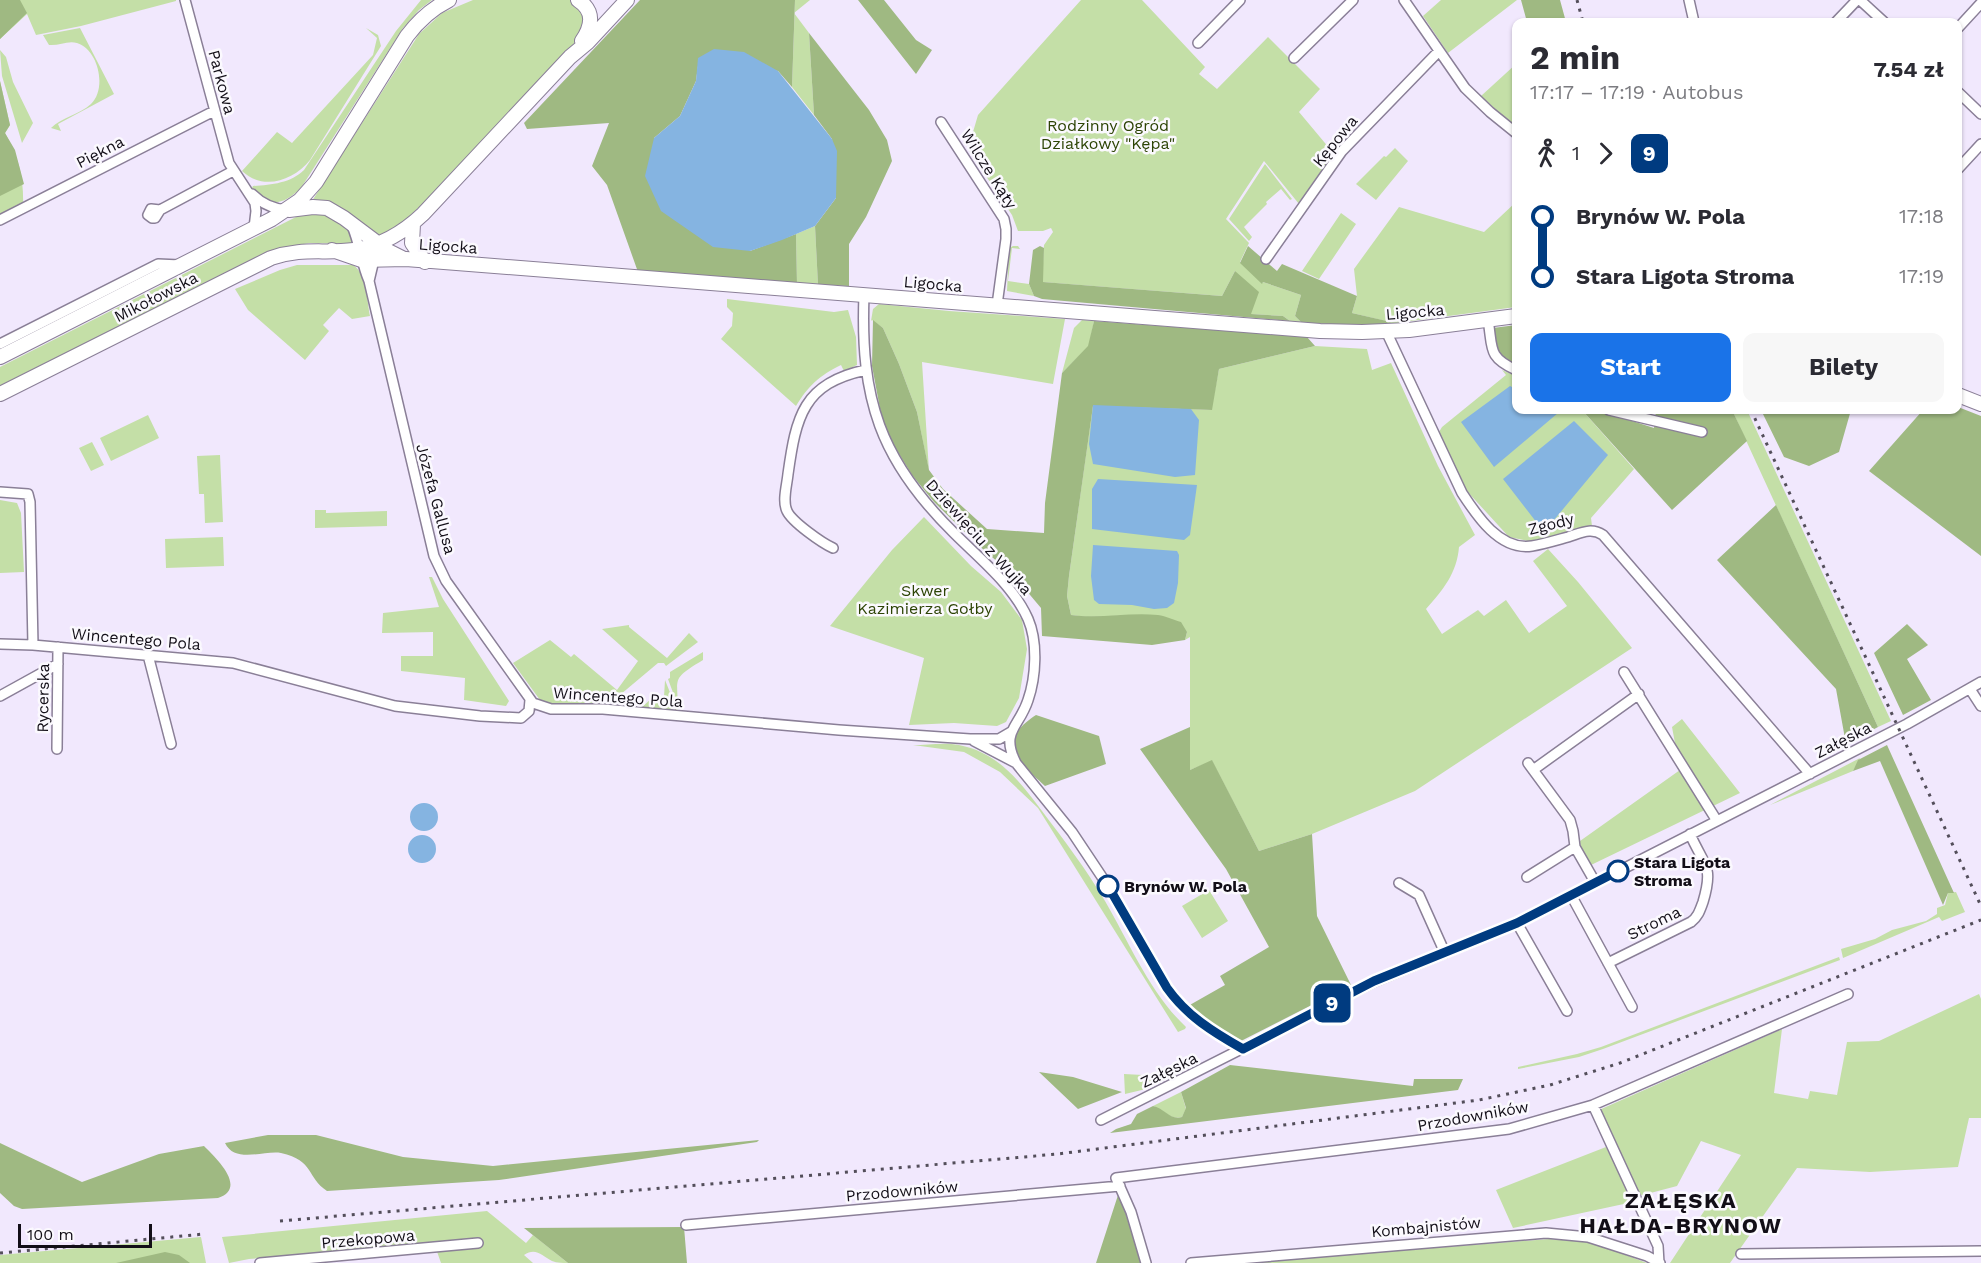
<!DOCTYPE html>
<html lang="pl">
<meta charset="utf-8">
<style>
body{margin:0;font-family:"Work Sans",sans-serif;background:#f7f7f7;color:#2b2b33;height:100vh;display:flex;flex-direction:column;font-size:22px;white-space:nowrap}
*{box-sizing:border-box;margin:0}
p{font-size:20px;color:#7c7c81}
.icon{flex:none;width:33px;height:33px;fill:none;stroke:currentColor;stroke-width:2;stroke-linecap:round;stroke-linejoin:round}
.map{position:relative;flex:1;overflow:hidden}
.side{position:absolute;left:1512px;top:18px;width:450px;height:396px;display:flex;flex-direction:column;background:#fff;border-radius:12px;box-shadow:0 2px 4px #0004}
.side>*{flex:none}
.badge{padding:0 12px;border-radius:9px;font-size:21px;line-height:39px}
.scale{position:absolute;left:18px;bottom:15px;width:134px;box-sizing:border-box;padding-left:6px;border:3px solid #120e17;border-top:0;font-size:16px;line-height:21px;white-space:nowrap;color:#120e17;-webkit-text-stroke:4px #fbf9fe;paint-order:stroke}
.map>.badge{position:absolute;translate:-50% -50%;box-shadow:0 0 0 3px #fff}
.legs{display:flex;align-items:center;gap:9px;height:66px;padding:0 18px;font-size:20px}
.legs p{margin-inline-start:auto}
.summary{display:flex;align-items:center;justify-content:space-between;height:102px;padding:0 18px}
h1{font-size:33px;font-weight:700;line-height:45px}
.cta{display:flex;gap:12px;margin-top:auto;padding:12px 18px}
.cta a{flex:1;height:69px;border-radius:12px;background:#1a73e8;color:#fff;font-size:24px;font-weight:700;line-height:69px;text-align:center}
.cta a+a{background:#f7f7f7;color:#2b2b33}
ul{padding:0 18px;list-style:none}
li{display:flex;align-items:center;gap:21px;height:60px;font-size:22px}
li i{display:grid;place-items:center;width:9px;height:100%;margin:0 8px;background:currentColor}
li i::after{content:'';width:15px;height:15px;margin:-8px;border:4px solid;border-radius:50%;background:#fff}
li p{margin-inline-start:auto}
li:first-child i{background:linear-gradient(#0000 50%,currentColor 0)}
li:last-child i{background:linear-gradient(currentColor 50%,#0000 0)}
.map>svg:first-child{display:block}
.green{fill:#c4dfa7}
.forest{fill:#9fb982}
.water{fill:#85b4e1}
.lines{fill:none;stroke-linecap:round;stroke-linejoin:round}
.street-casing{stroke:#8a7f97;stroke-width:12}
.secondary-casing{stroke:#8a7f97;stroke-width:16}
.street{stroke:#fff;stroke-width:9}
.secondary{stroke:#fff;stroke-width:14}
.rail{stroke:#534e5a;stroke-width:3;stroke-dasharray:3 6;stroke-linecap:butt}
.line-1-casing{stroke:#fff;stroke-width:14}
.line-1{stroke:#003b80;stroke-width:9}
.stop-1-dot{fill:#fff;stroke:#003b80;stroke-width:3}
.labels{text-anchor:middle;dominant-baseline:central;stroke-width:5;stroke-linejoin:round;paint-order:stroke}
.street-label{font-size:16px;fill:#120e17;stroke:#fbf9fe}
.park-label{font-size:16px;fill:#2d4405;stroke:#fbf9fe}
.stop-label{font-size:16px;font-weight:bold;fill:#120e17;stroke:#fbf9fe;text-anchor:start}
.district-label{font-size:22px;font-weight:bold;letter-spacing:1.5px;fill:#120e17;stroke:#fbf9fe}
</style>
<div class="map">
<svg width="1981" height="1263" viewBox="0 0 1981 1263">
<rect width="100%" height="100%" fill="#f1e8fd"/>
<path class="green" d="M0,0h176v1l-95,25 -45,9 -9,-21 -27,25z
M421,0h11l-13,10 -16,18 -102,160c-18,17 -32,21 -49,0l1,-2c18,-1 38,-3 51,-16l92,-139z
M473,0h97l6,3 10,12 -4,20 -151,161 -29,27 -23,14 -67,-36 107,-167 23,-21z
M795,0h15l-16,13 15,20 5,82 -22,-28z
M1081,0h61l63,67 -6,7 18,15 51,-52 52,52 -21,23 36,43 -36,49 -35,-43 -38,58 23,24 -9,19 22,21 1,-1 38,13 -6,21 7,7 -12,-2 -7,-5 -33,-2 -15,-43 -13,25 -180,-14 2,-37 9,-13 -2,-4 -8,3h-25l-6,-16 -44,-66 10,-34z
M1441,0h76l-69,53 -25,-37z
M80,28l34,66 -56,30 3,7 -10,-3c11,-11 28,-13 40,-24 16,-15 8,-54 -14,-61 -9,-3 -18,3 -28,2l-6,-10z
M366,28l12,7 3,11 -71,114c-17,21 -47,31 -68,11l35,-39 15,11 81,-88 4,-17z
M0,50l6,7 7,25 20,41 -11,20 -20,-67z
M1516,64v64l-35,-32z
M0,81l10,44 -5,8c15,27 19,46 18,76l-23,11z
M1395,148l13,13 -32,39 -20,-16 28,-28 2,1z
M1265,164l27,35 -2,1 -9,-11 -15,13 1,2 -23,23 8,10 -3,4 -20,-22z
M1516,202v105l-127,17 1,-2 -38,-9 5,-17 -3,-27 45,-62 85,25z
M308,213c23,1 39,7 46,31l-44,-1 -13,2 -21,4 -33,15 -243,123v-20l298,-151z
M1341,213l15,11 -37,55 -17,-8z
M815,226l3,59 -21,-1 -1,-50z
M1013,246h5l2,3 -8,-1 -4,33 21,3 5,12 -27,-5 2,-43z
M297,265h56c14,8 14,37 17,51l-18,3 -13,-11 -16,17 6,6 -24,29 -57,-50 -13,-21 45,-19z
M727,299l107,13 14,-2 8,27 1,28 -13,6 -3,-6c-22,11 -32,20 -45,41l-75,-67 11,-13 1,-13 -6,-6z
M879,304l70,7 116,8 -12,65 -131,-22 7,109 -12,-59 -18,-48 -16,-36 -11,-8 -1,1 2,-12z
M1082,320l12,1 -5,25 -27,27 12,-45z
M1315,346l52,3 5,21 19,-7 47,103 37,69 -16,12c-2,26 -16,43 -33,62l16,25 36,-24 6,6 22,-16 23,33 38,-27 -34,-45 15,-12 30,33 54,66 -217,143 -103,43 -53,17 -47,-90 -22,9v-133l-5,3 2,-8 -49,-17 -51,2 -16,-2 -4,-19 2,-20 24,-171 118,5 8,-41z
M1502,370l14,6v34h66l52,59 -43,49 1,8 -59,16 -24,-5 -44,-48 -26,-57 3,-5 64,-52z
M1732,410h15l144,311 -13,6z
M148,415l11,23 -48,23 -11,-23z
M92,442l12,23 -13,6 -12,-23z
M220,455l3,67 -18,1 -1,-29h-5l-2,-38z
M0,500l17,3 4,10 3,59 -24,1z
M315,510h11v3l61,-2v15l-72,2z
M924,517l47,49 30,26 21,28 5,29 -8,49 -13,24 -9,4 -43,-3 -45,2 15,-67 -94,-32 62,-76z
M223,537l1,29 -58,2 -1,-29z
M429,577h3l11,22 66,102 -3,5 -42,-6 1,-22 -64,-7v-15h32v-24l-51,1 1,-20 56,-6z
M629,625v2l38,31 22,-25 9,9 -32,24 -2,-3h-6l-50,42 -23,-3v4c-15,0 -31,1 -45,-6l-27,-37 37,-23 21,17 3,-3 43,36 21,-29 -36,-32z
M703,652v8c-33,20 -25,17 -25,52h-3v-14l-7,-19 2,-1v-6z
M665,680l8,20v12l-32,-4 11,-10 12,-1z
M1682,719l58,74 -149,72 -10,-14 -1,-10 100,-71 -8,-43z
M913,745c14,0 32,-3 46,0 40,8 60,36 83,66 22,29 44,58 63,90 25,43 45,92 81,126l-1,2 -7,3 -140,-224 -38,-36 -36,-20z
M1860,758l-7,13 -83,34z
M1209,890l19,31 -26,17 -20,-32z
M1956,892l9,20 -23,9 -3,-4 -96,41 -2,-9 34,-10 17,-9 34,-9 11,-7v-6l8,-3 3,-12z
M1839,957l1,3 -237,89 -24,8 -61,12v-2l59,-13 24,-7z
M1979,994l2,5v119h-12l-11,49 -88,5 -73,-4 -67,95h-60l71,-108 -40,-14 -24,45 -38,10 -40,-86 183,-81 -8,64 34,6 2,-8 27,4 10,-53 32,-1z
M1189,1068l-43,21 -21,5 -1,-20 38,2z
M1181,1092l5,17 -4,8c-11,4 -19,-8 -29,-11z
M1606,1147l27,55 -120,26 -17,-38z
M487,1211l39,32 7,-8 35,28c-5,0 -11,0 -16,-2 -10,-5 -16,-14 -28,-6l9,8h-92l-7,-20 -185,16 -20,4 -7,-26z
M201,1237l5,26h-206v-8z
M1549,1239l42,3 56,21h-407z"/>
<path class="forest" d="M0,0h20l7,13 -27,26z
M640,0h155l-3,87 -14,-16 -79,-13 -3,23 -16,35 -26,22 96,113 46,-17 1,50 -159,-12 -31,-87 -15,-19 17,-43 -82,6 -3,-6z
M858,0h26l32,40 16,10 -16,24z
M1521,0h39l6,22h-39z
M809,33l60,77 18,30 5,21 -26,56 -17,27v42l-31,-1 -3,-59 21,-28 -4,-59 -18,-24z
M0,81l10,44 -5,8 10,17 9,34 -24,12z
M1040,246l4,2 -1,34 179,14 13,-25 24,21 -8,22 32,2 7,5 -248,-22 -8,-3 -5,-12 4,-34z
M1248,246l29,25 5,-7 75,32 -5,17 39,9 -2,2 -30,1 -57,-2 -7,-7 6,-21 -38,-13 -1,2 -22,-21z
M873,320l10,8 16,36 18,48 12,58 14,19 44,40 57,4 1,-30 17,-130 26,-27 6,-25 213,16 8,9 -96,23 -7,41 -119,-4 -24,170 -2,20 4,19c29,4 58,-3 87,0 8,1 16,5 23,7l6,10 -2,8 -33,5 -110,-9 -1,-28 -26,-31 -38,-33 -43,-42 -22,-27 -21,-34 -10,-27 -9,-48z
M1516,325v40l-21,-13 -2,-24z
M1958,407l23,9v140l-112,-85 54,-61h35z
M1582,410h16l56,18 2,-18h76l15,31 -75,69z
M1761,410h90l-12,42 -30,14 -25,-9z
M1776,505l102,222 -32,17 -10,-55 -119,-129z
M1907,624l21,21 -21,14 24,41 -28,15 -29,-62z
M1036,715l63,21 7,28 -61,22c-16,-15 -39,-31 -27,-55 4,-6 12,-12 18,-16z
M1190,727v43l22,-10 47,91 53,-17 5,82 34,69 -110,56 -30,-17 -23,-18 37,-21 -5,-9 49,-29 -43,-78 -86,-120z
M1887,745l67,148h-6l-5,12 -63,-144 -27,10 5,-11z
M1230,1065l183,21 1,-7h49l-5,11 -348,43 6,-4 15,-5 6,-10 16,-8c11,2 18,15 29,11l4,-9 -5,-16z
M1039,1072l34,5 49,15 -44,17z
M268,1135h48l87,22 90,9 266,-26 -2,2 -258,38 -172,11c-21,-14 -12,-30 -46,-38 -17,-3 -46,11 -56,-10z
M0,1143l82,39 77,-28 45,-8c12,12 44,42 14,52l-196,11 -8,-3 -14,-13z
M1119,1192l22,71h-45z
M684,1227l3,36h-119l-44,-35z
M165,1252l14,3 11,8h-74z"/>
<path class="water" d="M714,49l30,3 34,19 54,68 5,12 -1,47 -21,28 -33,14 -32,11 -37,-4 -52,-36 -16,-35 9,-38 26,-22 16,-35 2,-23z
M1510,386l6,3v21h43l-1,3 -64,54 -33,-45z
M1093,405l98,4 8,11 -4,55 -20,2 -82,-13 -4,-20z
M1574,421l34,34 -64,77 -41,-53z
M1098,479l99,6 -7,50 -6,5 -92,-11v-40z
M1093,545l84,6 2,4 -1,28 -4,20 -7,5 -13,1 -22,-4 -33,-1 -5,-4 -3,-24z
M410 817a14 14 0 1 1 28 0a14 14 0 1 1-28 0Z
M408 849a14 14 0 1 1 28 0a14 14 0 1 1-28 0Z"/>
<g class="lines">
<g class="street-casing">
<path id="street" d="M185,0l44,163 26,40 1,8 -2,17
M1404,0l61,88 25,24 26,21
M1689,0l5,22
M1860,0l24,22
M1836,22l21,-22
M1958,28l23,-25
M1198,43l42,-43
M1294,58l59,-58
M1958,92l23,22
M941,122l63,97 2,10v10l-9,66
M1958,169l23,-25
M252,194c10,10 21,15 35,16
M160,210l-5,8h-3l-4,-3 3,-6 9,1 73,-39
M0,220l214,-109
M352,226c8,18 9,37 17,55l65,275 12,25 87,122 18,6h52l236,21 131,9h29l12,-7
M1266,259l76,-108 97,-100
M369,281l9,-38
M864,295c-4,104 16,165 90,238 26,26 59,52 74,86 10,23 8,58 0,81 -9,28 -28,31 -12,63
M1488,320c5,28 -1,37 28,50
M1386,331l76,162c15,23 38,58 70,53 12,-2 25,-6 36,-9 13,-4 23,-10 35,-2l207,239
M0,344l158,-80 22,1
M1609,410l93,22
M0,492l28,2 2,8 3,143
M833,548c-11,-5 -41,-26 -46,-37 -5,-10 0,-26 1,-37 8,-57 15,-91 78,-104
M0,644l33,1 200,18 162,43 85,10 41,2 8,-7 1,-11
M148,655l23,89
M1624,672l93,149
M1970,689l11,17
M0,696l58,-32
M974,741l42,22 56,69 36,54 59,102c20,28 46,44 76,61
M57,749l1,-102
M1528,763l42,57 3,11 2,16 20,35
M1533,770l106,-76
M1527,877l48,-30
M1399,883l20,12 26,58
M1571,895l61,112
M1517,923l50,88
M1608,963l83,-41c7,-5 9,-12 12,-20 11,-37 1,-36 -13,-68
M1593,1105l65,141 1,17
M1101,1120l273,-138 143,-59 390,-199 74,-42
M686,1225l434,-39
M1741,1254l240,-3
M260,1263l218,-20
M1146,1263l-15,-51 -15,-34 393,-49 84,-24 255,-111
M1191,1263l355,-30 42,4 59,19 13,7"/>
</g>
<g class="secondary-casing">
<path id="secondary" d="M578,0c17,11 14,26 4,41
M289,210l24,-3 14,1 17,10 44,33 16,8
M413,224l-1,19 13,19
M332,250l29,10 45,-1 914,72 42,1 47,-2 107,-14
M0,357l272,-138 28,-19 16,-18 91,-146c12,-16 24,-27 42,-36
M0,394l271,-136c32,-11 52,-4 83,-8 27,-4 50,-18 69,-36l147,-157 18,-15 39,-42
M1958,395l23,9"/>
</g>
<use href="#street" class="street"/>
<use href="#secondary" class="secondary"/>
<path class="rail" d="M1577,0l6,22
M1751,410l230,496
M280,1221l778,-67 421,-54 71,-15 70,-22 361,-143
M0,1253l204,-19"/>
</g>
<g class="lines">
<g class="line-1-casing">
<path id="line-1" d="M1108,886l59,102c20,28 46,44 76,61l131,-68 143,-58 101,-52"/>
</g>
<use href="#line-1" class="line-1"/>
</g>
<g class="stop-1-dot">
<circle cx="1618" cy="871" r="10"/>
<circle cx="1108" cy="886" r="10"/>
</g>
<g class="labels">
<g class="street-label">
<text transform="translate(222 82) rotate(75)">Parkowa</text>
<text transform="translate(1335 141) rotate(-51)">Kępowa</text>
<text transform="translate(100 152) rotate(-27)">Piękna</text>
<text transform="translate(989 169) rotate(58)">Wilcze Kąty</text>
<text transform="translate(448 246) rotate(4)">Ligocka</text>
<text transform="translate(933 284) rotate(5)">Ligocka</text>
<text transform="translate(156 297) rotate(-27)">Mikołowska</text>
<text transform="translate(1415 312) rotate(-5)">Ligocka</text>
<text transform="translate(436 499) rotate(75)">Józefa Gallusa</text>
<text transform="translate(1551 524) rotate(-14)">Zgody</text>
<text transform="translate(979 537) rotate(48)">Dziewięciu z Wujka</text>
<text transform="translate(136 639) rotate(5)">Wincentego Pola</text>
<text transform="translate(618 697) rotate(4)">Wincentego Pola</text>
<text transform="translate(43 698) rotate(-89)">Rycerska</text>
<text transform="translate(1843 740) rotate(-27)">Załęska</text>
<text transform="translate(1654 923) rotate(-26)">Stroma</text>
<text transform="translate(1169 1070) rotate(-26)">Załęska</text>
<text transform="translate(1473 1116) rotate(-10)">Przodowników</text>
<text transform="translate(902 1191) rotate(-5)">Przodowników</text>
<text transform="translate(1426 1227) rotate(-5)">Kombajnistów</text>
<text transform="translate(368 1239) rotate(-5)">Przekopowa</text>
</g>
<g class="park-label">
<text x="1108" y="125">Rodzinny Ogród<tspan x="1108" dy="18">Działkowy "Kępa"</tspan></text>
<text x="925" y="590">Skwer<tspan x="925" dy="18">Kazimierza Gołby</tspan></text>
</g>
<g class="stop-label">
<text x="1634" y="862">Stara Ligota<tspan x="1634" dy="18">Stroma</tspan></text>
<text x="1124" y="886">Brynów W. Pola</text>
</g>
<g class="district-label">
<text x="1681" y="1200">ZAŁĘSKA<tspan x="1681" dy="25">HAŁDA-BRYNOW</tspan></text>
</g>
</g>
</svg>
<div class="scale">100 m</div>
<b class="badge" style="left:1332px;top:1003px;background:#003b80;color:#fff">9</b>
<section class="side">
<div class="summary"><div><h1>2 min</h1><p>17:17 – 17:19 · Autobus</p></div><b>7.54 zł</b></div>
<div class="legs"><svg class="icon" aria-label="walk" viewBox="0 0 24 24"><circle cx="13" cy="4" r="2"/><path d="M13 8l-2 6 4 7M11 14l-3 7M7 12l3-4h3l4 4"/></svg>1<svg class="icon" aria-label="forward" viewBox="0 0 24 24"><path d="M9 5l7 7-7 7"/></svg><b class="badge" style="background:#003b80;color:#fff">9</b></div>
<ul>
<li><i style="color:#003b80"></i><b>Brynów W. Pola</b><p>17:18</p></li>
<li><i style="color:#003b80"></i><b>Stara Ligota Stroma</b><p>17:19</p></li>
</ul>
<div class="cta"><a>Start</a><a>Bilety</a></div>
</section>
</div>
